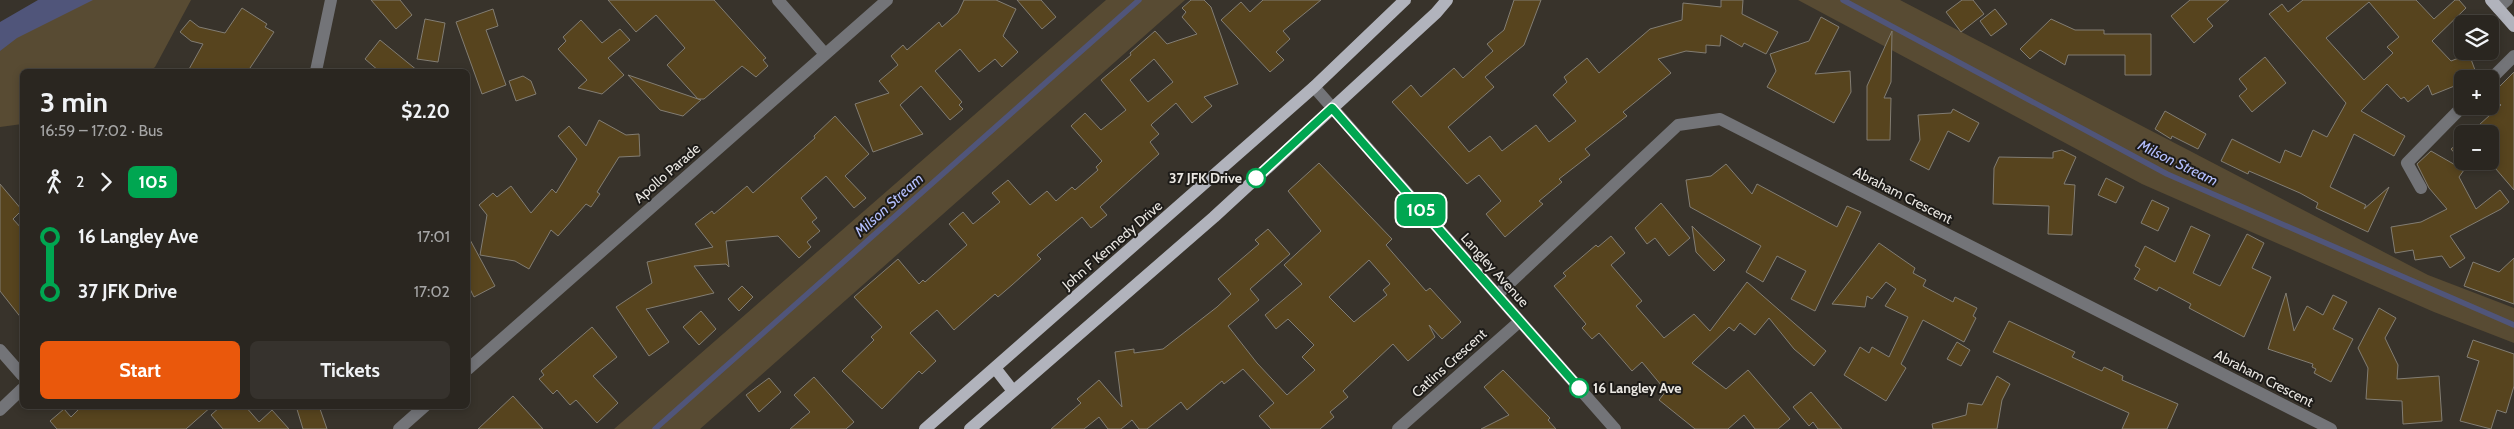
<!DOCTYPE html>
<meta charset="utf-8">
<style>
body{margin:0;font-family:Cabin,sans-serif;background:#36322d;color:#f1f3f6;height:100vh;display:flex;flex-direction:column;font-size:19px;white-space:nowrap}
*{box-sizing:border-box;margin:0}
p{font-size:16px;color:#a5a5a5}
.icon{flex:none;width:28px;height:28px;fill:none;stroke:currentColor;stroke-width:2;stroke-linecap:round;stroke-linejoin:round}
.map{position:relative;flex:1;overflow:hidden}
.panel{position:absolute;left:20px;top:69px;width:450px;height:340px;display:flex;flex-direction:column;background:#2a2620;border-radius:8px;box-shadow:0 2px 8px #0003,0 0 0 1px #46433e}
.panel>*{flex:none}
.badge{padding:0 10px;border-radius:8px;font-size:18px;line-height:32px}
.buttons{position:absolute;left:2454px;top:15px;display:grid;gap:10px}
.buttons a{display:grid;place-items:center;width:45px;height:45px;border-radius:8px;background:#2a2620;box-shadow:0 2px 8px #0003,0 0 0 1px #46433e;font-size:25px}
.map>.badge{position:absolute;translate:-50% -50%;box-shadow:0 0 0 2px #fff}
.legs{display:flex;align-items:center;gap:8px;height:55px;padding:0 20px;font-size:16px}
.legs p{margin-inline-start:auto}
.overview{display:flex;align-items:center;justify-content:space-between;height:85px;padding:0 20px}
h1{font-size:28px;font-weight:800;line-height:38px}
.primary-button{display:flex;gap:10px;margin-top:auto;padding:10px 20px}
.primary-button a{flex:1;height:58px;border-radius:8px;background:#ea580c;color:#fff;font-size:20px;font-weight:800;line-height:58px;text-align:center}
.primary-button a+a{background:#36322d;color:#f1f3f6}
ul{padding:0 20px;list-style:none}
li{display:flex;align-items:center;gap:18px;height:55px;font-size:19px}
li i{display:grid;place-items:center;width:8px;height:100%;margin:0 6px;background:currentColor}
li i::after{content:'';width:12px;height:12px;margin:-6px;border:4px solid;border-radius:50%;background:#2a2620}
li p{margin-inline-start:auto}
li:first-child i{background:linear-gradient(#0000 50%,currentColor 0)}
li:last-child i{background:linear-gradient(currentColor 50%,#0000 0)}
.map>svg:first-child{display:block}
.green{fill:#584b33}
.water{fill:#50557a}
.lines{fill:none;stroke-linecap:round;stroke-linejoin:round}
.stream{stroke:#50557a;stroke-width:5.5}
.building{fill:#57441e;stroke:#827d73;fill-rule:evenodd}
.minor{stroke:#737478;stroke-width:12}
.major{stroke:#b1b3bc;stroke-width:12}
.line-1-casing{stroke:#fff;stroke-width:11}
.line-1{stroke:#00a651;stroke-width:8}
.stop-1-dot{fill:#fff;stroke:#00a651;stroke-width:2.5}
.labels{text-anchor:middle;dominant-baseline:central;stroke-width:4;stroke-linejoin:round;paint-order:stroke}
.street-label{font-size:14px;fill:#ebe8e3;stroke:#1d1b18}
.stop-label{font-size:14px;font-weight:bold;fill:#ebe8e3;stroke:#1d1b18;text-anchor:end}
.water-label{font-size:15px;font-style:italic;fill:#b4bffe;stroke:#1d1b18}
</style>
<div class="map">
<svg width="2514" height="429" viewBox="0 0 2514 429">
<rect width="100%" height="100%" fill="#38332b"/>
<path class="green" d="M77,0h114l-36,67 -5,4h-128v53l-22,3v-87z
M1106,0h79l-485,429h-86z
M1798,0h102l528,275 86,33v35l-80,-31 -292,-128z"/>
<path class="water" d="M38,0h55l-76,38 -17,13v-29z"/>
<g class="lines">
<path class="stream" d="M1843,0l324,174 347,151
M655,429l484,-429"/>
</g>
<path class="building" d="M371,0h29l12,15 -16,14z
M608,0h106l52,58 -3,2 5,6 -12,11 -14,-11 -38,33h-6l-31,-34 18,-17 -29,-33 -20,17z
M964,0h32l20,9 -13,27 15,16 -16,15 -7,-8 -16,13 -19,-23 -25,22 27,31 -3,3 4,4 -13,11 -29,-34 -21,19 23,29 -50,18 -18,-48 34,-11 -10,-12 19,-16 -7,-9 12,-11 4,5 32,-28 3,5 16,-14z
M1017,0h24l15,17 -14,12z
M1191,0h13l7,7 27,77 -34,13 8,9 -20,17 -16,-20 -23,20 -2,2 8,9 -9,8 9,12 -59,53 7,8 -16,13 -9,-11 -45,38 4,4 -29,26 -14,12 -3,-3 -41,36 -17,-20 -27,23 26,28 -14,13 -3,-3 -37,38 -40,-38 32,-31 -3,-3 11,-10 -28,-30 44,-38 21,25 4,-4 2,2 42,-37 -18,-21 14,-12 10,12 27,-22 -8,-9 16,-13 22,25 17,-14 9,10 16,-14 3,3 23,-20 -2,-3 6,-6 -31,-35 14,-13 16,17 25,-20 -25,-30 30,-25 -1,-2 25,-22 12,13 30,-10 -15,-17 4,-5 -4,-4zM1154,59l19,23 -25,20 -18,-22z
M1263,0h58l-38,31 7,8 -14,13 8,8 -14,12 -49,-52 20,-18 9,10z
M1514,0h27l-17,45 -39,32 9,10 -46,40 21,25 21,-16 12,15 34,-26 13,17 27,-21 -23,-26 14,-13 -3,-5 23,-19 12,15 51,-44 32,-9 1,-17 38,4v-7h22l-1,14 36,18 -12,22 -22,-11 -2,4 -21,-12 -1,11 -14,-1v8l-20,-2 -28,8 13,14 -48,39 4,4 -42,33 5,6 -31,24 3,3 -23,19 4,3 -38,33 -19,-23 15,-13 -22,-26 -12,9 -75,-82 19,-17 10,12 33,-29 9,10 30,-27 -6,-7 17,-14z
M1962,0h11l11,14 -23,18 -15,-20z
M2190,0h39l-22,19 6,7 -19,17 -23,-27z
M2303,0h113l18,19 21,-19h4l7,8 -34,33 19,20 18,-7 9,24 -16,1v4l-30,12 -4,-10 -20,17 -4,-5 -3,2 -14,-15 -26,27 44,25 -11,20 -40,-22 -24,53 36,18 -2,4 25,-22 -21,45 -52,-24 2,-5 -18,-10 -51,-22 -1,3 -27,-13 11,-22 48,24 5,-13 16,7 12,-27 14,7 19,-34 -77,-89 13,-10 6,8zM2369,2l30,35 -12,10 6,6 -29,27 -38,-42z
M242,8l25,16 -2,3 9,5 -26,39h-60l15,-27 -12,-3 -11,-9 10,-12 9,7 26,6z
M493,9l5,17 -12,4 20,55 -24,9 -26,-72z
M1995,9l12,15 -16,12 -11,-15z
M1821,17l18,10 -24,47 35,-3 1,21 -17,31 -67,-36 9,-16 -6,-17 39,-13z
M425,19l20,4 -7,39 -21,-3z
M2051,19l24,11h29v4h47v41h-26v-20h-57l-3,10 -25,-15 -10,9 -10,-10z
M581,20l21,23 18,-14 10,11 -22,18 16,17 -22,19 -24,-6 9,-8 -29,-31 8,-8 -3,-4z
M1892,31l-1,51 -7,16h7l-1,42h-23v-54z
M380,40l38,31h-39l-14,-12z
M2265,57l21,26 -34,29 -13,-16 8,-7 -8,-10z
M2514,72v118l-25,-29 1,-27h-21l32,-29 -10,-10z
M628,75l73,25 -18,16 -23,-6z
M523,76l8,5 5,13 -20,7 -7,-20z
M1953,109l26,14 -10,19 -21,-11 -19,39 -19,-10 10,-20 -2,-25 33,-2z
M2165,111l41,23 -8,15 -26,-13 -1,3 -16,-10z
M835,116l34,38 -24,22 21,22 -12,10 -28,-32 -25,22 16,20 -5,4 8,9 -13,11 4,5 -12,11 -21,-22 -52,5 3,26 -3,-3 -32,2 20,27 -68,16 23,33 -20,14 -33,-49 36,-24 -5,-21 66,-15 -18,-23 17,-13 2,3 33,-28 6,7 62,-55 -1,-2z
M599,120l27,15 13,-1 1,22 -21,1 -22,35 3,2 -9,13 -5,-3 -28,32 -7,-6 -22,39 -14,-8 -35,-6 7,-40 -8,-10 14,-12 4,4 14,-11 20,27 21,-24 4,4 21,-34 -19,-23 11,-10 17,20z
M2462,140v21h11l-6,6 -16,-18z
M2062,150l14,7 -12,27 11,1 -3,50 -24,-1 1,-28 -56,-2 1,-36 5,-11 54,1v-6z
M2431,151l33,19 -5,7 17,32 24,-19 9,12 -8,7 -51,27 15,22 -15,10 -8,-12 -27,4 -2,-10 -18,3 -4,-26 30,-5 26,-13 -18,-21 -12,-24z
M1319,163l73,76 -6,6 40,46 4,-3 31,34 -19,17 -13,-14 6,12 -27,24 -15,-17 -50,47 5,6 -18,15 4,5 -14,12h-49l-12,-13 15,-13 -31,-34 -19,15 -2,-3 -35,29 -6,-8 -34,27h-8l-7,-9 -11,9h-13l-9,-12 -15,12h-33l30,-26 -4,-4 22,-19 23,27 -7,-55 19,-3v4l29,-4 54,-42 14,-13 -13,-15 41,-35 -4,-4 13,-11 22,25 -40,35 9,11 -31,26 29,37 30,32 28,-25 -13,-13 12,-12 -26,-26 -12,10 -11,-14 37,-31 -18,-19 37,-34 -33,-40zM1369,260l21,24 -7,6 4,5 -33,27 -25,-25z
M1726,164l26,30 5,-10 80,43 10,-21 14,6 -46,99 -24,-12 15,-28 -29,-15 -14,26 -17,-10 15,-26 -71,-39 -4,-27 25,-4z
M2106,178l18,9 -8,16 -18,-8z
M0,184l22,26 -9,9 9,10v90l-22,-28z
M2152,200l17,8 -11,23 -17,-8z
M1661,203l29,35 -21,18 -14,-18 -8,6 -12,-16z
M1692,226l33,34 -11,11 -18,-19z
M2191,226l19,9 -17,38 27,13 27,-52 17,9 -12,25 19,9 -27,60 -55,-29 2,-4 -32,-17 -2,4 -23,-12 6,-10 -5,-3 10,-20 30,16z
M468,236l27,50 -21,11 -6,-12z
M1611,236l14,17 -14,12 31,36 -6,5 28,32 30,-24 16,17 37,-49 79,69 -12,15 -20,-17 -25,-31 -14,17 -15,-12 -6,8 -5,-4 -37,36 34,26 22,-19 42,49 -12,10h-23l-11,-14 -16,14h-33l-36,-29 7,-9 -24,-29 -10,9 -33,-38 -7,6 -10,-11 4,-4 -32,-38 12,-10 -3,-3 6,-5 27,-23 2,2z
M1879,243l36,25 -2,5 13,7 -3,6 30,16 2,-5 22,11 -4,8 3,2 -12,24 -41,-22 -22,44 5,4 -20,33 -42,-26 16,-28 9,6 3,-6 17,10 19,-40 -23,-11 11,-17 -10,-7 -14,17 -5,-3 -2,11 -33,-3z
M2514,258v46l-50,-18 9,-24 26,10z
M742,286l11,11 -14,14 -11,-12z
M2286,293l8,38 13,-25 16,9 10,-20 14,7 -14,27 20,10 -22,43 -17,-9 2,-4 -4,-2 1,-3 -45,-15z
M2379,308l17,10 -11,20 13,27 -1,14 42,-3 3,45 -39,3 -1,-23 -36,-2 2,-31 -10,-20z
M701,311l15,18 -17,16 -16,-18z
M2009,321l66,31 -3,5 30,14 2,-4 19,9 -1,4 56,24 -11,25h-45l7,-16 -136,-61z
M592,327l25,30 -24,19 25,27 -21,20 -21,-23 -6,5 -13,-15 -4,4 -14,-15 5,-4 -3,-4z
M2473,340l41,14v32l-8,27 -9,-3 -6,19 -31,-8 19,-60 -12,-4z
M1957,342l13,8 -9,16 -14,-7z
M1503,370l47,48 -2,2 8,9h-75l28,-14 -25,-28z
M1997,376l13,8 -8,16 -5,29h-64l-1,-5 34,-9 2,-12 14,2z
M814,377l40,45 -8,7h-56l20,-17 -16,-17z
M769,378l12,14 -22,20 -13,-17z
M1811,392l31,37h-24l-5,-7 -4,4 -16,-19z
M513,396l30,33h-65z
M82,406h130l-26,23h-129l-7,-8 14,-12 7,8z
M221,406h24l14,16 13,-12 17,19h-66l-12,-14z
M296,406h23l8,23h-24z"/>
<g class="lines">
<path class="minor" d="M778,0l47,54
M2498,8l9,-8
M316,71l15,-71
M2490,80l24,-24
M1314,87l301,342
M2421,188l-14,-25 56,-57
M1497,295l181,-170 42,-6 611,310
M0,350l22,25
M468,369l419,-369
M0,410l22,-21
M399,429l26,-23
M1398,429l122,-108"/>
<path class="major" d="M2491,0l23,26
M995,368l18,23
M925,429l389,-342 91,-87
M970,429l244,-212 222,-204 11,-13"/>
</g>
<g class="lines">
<g class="line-1-casing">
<path id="line-1" d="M1256,178l76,-70 247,280"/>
</g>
<use href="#line-1" class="line-1"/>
</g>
<g class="stop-1-dot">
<circle cx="1256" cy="178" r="9"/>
<circle cx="1579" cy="388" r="9"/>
</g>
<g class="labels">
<g class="street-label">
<text transform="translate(667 173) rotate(-41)">Apollo Parade</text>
<text transform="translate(1903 195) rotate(27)">Abraham Crescent</text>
<text transform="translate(1112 245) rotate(-41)">John F Kennedy Drive</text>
<text transform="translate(1495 270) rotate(48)">Langley Avenue</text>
<text transform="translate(1449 363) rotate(-42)">Catlins Crescent</text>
<text transform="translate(2264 378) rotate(27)">Abraham Crescent</text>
</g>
<g class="stop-label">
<text x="1242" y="178">37 JFK Drive</text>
<text x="1593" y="388" text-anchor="start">16 Langley Ave</text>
</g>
<g class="water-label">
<text transform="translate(2178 163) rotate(26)">Milson Stream</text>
<text transform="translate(889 205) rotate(-42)">Milson Stream</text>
</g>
</g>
</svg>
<div class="buttons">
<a><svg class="icon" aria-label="layers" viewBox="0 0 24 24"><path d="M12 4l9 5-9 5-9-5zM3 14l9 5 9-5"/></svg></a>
<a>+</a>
<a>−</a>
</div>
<b class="badge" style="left:1421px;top:210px;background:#00a651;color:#fff">105</b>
<section class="panel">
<div class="overview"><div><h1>3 min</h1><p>16:59 – 17:02 · Bus</p></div><b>$2.20</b></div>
<div class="legs"><svg class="icon" aria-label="walk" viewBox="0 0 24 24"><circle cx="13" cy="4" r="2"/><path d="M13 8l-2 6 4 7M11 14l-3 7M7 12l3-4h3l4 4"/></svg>2<svg class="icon" aria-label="forward" viewBox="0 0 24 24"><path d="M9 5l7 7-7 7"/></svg><b class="badge" style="background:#00a651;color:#fff">105</b></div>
<ul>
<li><i style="color:#00a651"></i><b>16 Langley Ave</b><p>17:01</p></li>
<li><i style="color:#00a651"></i><b>37 JFK Drive</b><p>17:02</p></li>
</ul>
<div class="primary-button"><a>Start</a><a>Tickets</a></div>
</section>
</div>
